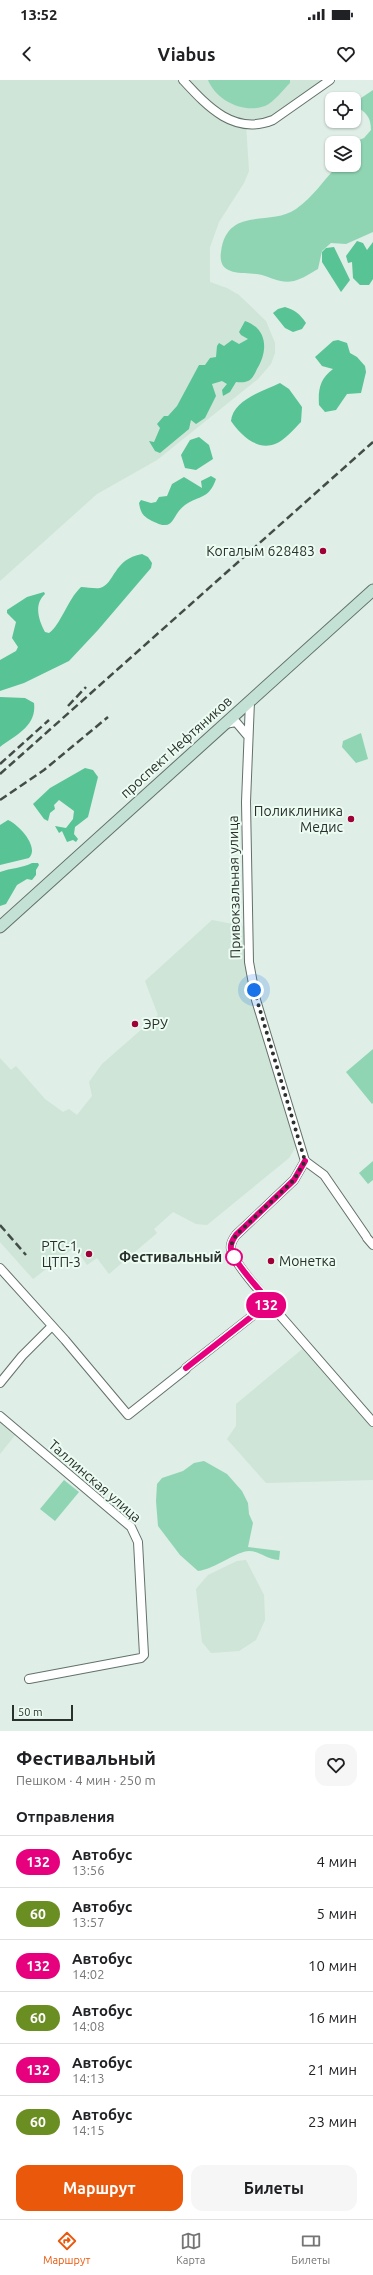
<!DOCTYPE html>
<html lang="ru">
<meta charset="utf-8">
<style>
body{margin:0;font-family:Ubuntu,sans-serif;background:#f6f6f6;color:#202124;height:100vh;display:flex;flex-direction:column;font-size:15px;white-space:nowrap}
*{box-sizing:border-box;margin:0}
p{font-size:13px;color:#757577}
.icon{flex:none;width:22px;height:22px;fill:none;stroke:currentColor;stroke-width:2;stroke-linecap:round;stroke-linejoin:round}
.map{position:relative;height:1651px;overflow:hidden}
.drawer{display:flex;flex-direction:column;background:#fff;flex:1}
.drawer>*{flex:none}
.badge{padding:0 8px;border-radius:13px;font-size:14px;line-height:26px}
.controls{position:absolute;left:325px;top:12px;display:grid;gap:8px}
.controls a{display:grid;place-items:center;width:36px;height:36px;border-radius:8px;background:#fff;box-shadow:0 1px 3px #0004;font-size:20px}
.scale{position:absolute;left:12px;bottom:10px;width:61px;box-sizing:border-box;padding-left:4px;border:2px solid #2a302d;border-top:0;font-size:11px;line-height:14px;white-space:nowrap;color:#2a302d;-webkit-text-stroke:3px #ecfcf3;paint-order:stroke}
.you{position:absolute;width:20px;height:20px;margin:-10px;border:3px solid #fff;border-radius:50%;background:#1a73e8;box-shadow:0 0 0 6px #1a73e833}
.map>.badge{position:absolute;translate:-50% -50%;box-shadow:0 0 0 2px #fff}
h2{padding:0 16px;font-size:15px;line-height:36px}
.round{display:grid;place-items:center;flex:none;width:42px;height:42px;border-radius:12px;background:#f6f6f6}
.overview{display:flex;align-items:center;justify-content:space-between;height:68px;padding:0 16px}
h1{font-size:19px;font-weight:600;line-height:30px}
.primary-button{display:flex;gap:8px;margin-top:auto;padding:8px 16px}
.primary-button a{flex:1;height:46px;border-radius:12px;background:#ea580c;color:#fff;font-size:16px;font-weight:600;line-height:46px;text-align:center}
.primary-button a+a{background:#f6f6f6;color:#202124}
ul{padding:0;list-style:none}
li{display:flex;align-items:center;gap:12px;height:52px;padding:0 16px;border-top:1px solid #e0e0e0}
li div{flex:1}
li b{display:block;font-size:15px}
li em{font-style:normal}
li .badge{min-width:44px;font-weight:700;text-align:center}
.status{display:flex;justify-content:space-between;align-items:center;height:28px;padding:0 20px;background:#fff;direction:ltr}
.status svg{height:11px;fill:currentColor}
header{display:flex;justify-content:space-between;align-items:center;height:52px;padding:0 16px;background:#fff;font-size:18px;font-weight:600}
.tabs{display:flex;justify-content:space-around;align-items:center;height:56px;border-top:1px solid #e0e0e0;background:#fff;font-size:11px;color:#757577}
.tabs a{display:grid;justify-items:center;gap:2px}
.tabs .selected{color:#ea580c}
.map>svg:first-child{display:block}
.built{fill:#cee5d8}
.green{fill:#8fd5b3}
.forest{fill:#58c395}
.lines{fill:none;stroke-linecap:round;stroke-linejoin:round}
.street-casing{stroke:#63716a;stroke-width:10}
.secondary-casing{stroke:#63716a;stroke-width:13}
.street{stroke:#fff;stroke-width:8}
.secondary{stroke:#c3e2d5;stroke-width:11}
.rail{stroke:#444c48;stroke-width:2.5;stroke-dasharray:8 4;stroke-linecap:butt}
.line-casing{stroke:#fff;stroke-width:9}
.line{stroke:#e6007e;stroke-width:6}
.walk{stroke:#2a302d;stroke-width:4;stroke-dasharray:0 7.2}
.poi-dot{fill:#a00038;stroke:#ecfcf3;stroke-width:1.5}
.stop-dot{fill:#fff;stroke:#e6007e;stroke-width:2}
.labels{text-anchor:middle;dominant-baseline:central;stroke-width:4;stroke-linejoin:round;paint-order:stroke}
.poi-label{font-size:14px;fill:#2a302d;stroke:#ecfcf3;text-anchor:end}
.street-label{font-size:14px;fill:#2a302d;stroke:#ecfcf3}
.stop-label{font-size:14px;font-weight:bold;fill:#2a302d;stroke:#ecfcf3;text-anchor:end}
</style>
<div class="status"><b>13:52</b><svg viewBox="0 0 49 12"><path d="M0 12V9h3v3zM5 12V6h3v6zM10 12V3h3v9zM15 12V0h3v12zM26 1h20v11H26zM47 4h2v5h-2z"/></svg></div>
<header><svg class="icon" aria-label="back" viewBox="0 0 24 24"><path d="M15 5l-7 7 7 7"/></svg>Viabus<svg class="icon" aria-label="heart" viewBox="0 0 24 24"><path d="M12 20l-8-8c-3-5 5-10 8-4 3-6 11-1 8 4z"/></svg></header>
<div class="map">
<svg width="373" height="1651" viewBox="0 0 373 1651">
<rect width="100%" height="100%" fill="#dfeee6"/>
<path class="built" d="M0,0h330l-46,32 -38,13 3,46 -5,12 -25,39 -9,25v35l17,6 12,7 27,26 9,22v10l-4,11 -13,15 -101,81 -60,34 -97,87z
M212,840l36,7 1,35 48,168 -2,18 -6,10 -82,67 -11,-1 -23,-12 -19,17 3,4 -48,41 -12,-16 -10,7 -12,-18 -42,32 -33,-37v-184l11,12 5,-4 29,33 18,13 6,-3 8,6 15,-19 -3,-14 13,-18 56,-49 -13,-34z
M306,1266l67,76v58l-107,3 -39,-44 9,-13v-22z
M0,1340l16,14 -16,20z
M246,1480l18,35 1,25 -9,20 -17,11 -28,2 -9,-11 -6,-53 12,-14 29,-14z"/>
<path class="green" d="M208,0h82v3c-7,7 -16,19 -25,23 -22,8 -49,-6 -57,-26z
M373,10v142l-27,12 -15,-1 -9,8 -4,18c-7,4 -16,10 -24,12 -12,3 -22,-3 -32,-6 -15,-4 -45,4 -41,-23 6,-47 50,-25 75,-43 17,-12 28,-29 42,-44h16v-22h-2l12,-5 7,-8c0,-13 -5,-18 -16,-24l3,-6z
M361,653l7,26 -12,4 -14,-16 1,-6z
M373,969v54l-1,1 -26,-32z
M373,1081v19l-5,4 -9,-11z
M204,1381l23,13 15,17 6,12 1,11 4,9 -5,24 32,4 -1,9c-12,0 -19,-9 -30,-9 -12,0 -34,18 -51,20l-18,-16 -22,-29 -2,-25 1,-17 5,-6 21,-7 11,-8z
M64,1400l15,12 -24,29 -15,-12z"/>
<path class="forest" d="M357,161l6,2 4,7 6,-8v37l-4,6h-9l-7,-7 -1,-16 -4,1 -2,-7z
M334,167l16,33 -9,12 -19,-30v-10l4,-4z
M285,227c10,3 15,7 21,16l-4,6 -9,3 -8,-4 -12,-15 5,-4z
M245,241c23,8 23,30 12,48 -2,4 -4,10 -9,12 -4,2 -9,1 -12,1l-6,10 -7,4 -1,-6 5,-6 -5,-3 -10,3 4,12 -11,22 -9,6 -5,-4 -2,9 -29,24 -5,-2 -6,-10 5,1 6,-14 -3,-4 7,-8h4l9,-10 22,-41h6l5,-7 6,-1 1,-11 2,-3 5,3 8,-6 7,4 9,-5 -7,-4 -2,-3z
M338,260l9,3 3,10 7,4 8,9 1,6 -5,21 -14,1 -11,16 -11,2 -6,-7c-1,-16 1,-26 14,-36l-11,-3 -7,-9 18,-16z
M280,303l9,6 13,18 -1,15c-7,7 -17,19 -26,22 -19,7 -35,-10 -44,-23 2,-21 32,-30 49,-38z
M199,357l10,8 4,14 -17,11 -11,-2 -4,-13 9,-15z
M211,396l5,3c-7,20 -16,16 -31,26 -15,11 -9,28 -33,16 -9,-5 -11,-7 -13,-18l2,-3 10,3 5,-1 3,-5 8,-1 5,-12 12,-7 18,11 -1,-7z
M142,474l6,3 4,6 -1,5 -53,62 -29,31 -45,22 -24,8v-31l16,-9 2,-4 -6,-9 4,-16 -9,-9v-3l20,-13 17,-5 1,2c-11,10 -7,25 0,38l4,1c11,-7 19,-34 32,-46 6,0 14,2 19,1 15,-4 13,-29 42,-34z
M0,617l25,1 9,5c3,23 -18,32 -34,44z
M85,688l8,2 5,7 -10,40 -13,10 -1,7 4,5 -2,3 -3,-2 -6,2 -5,-11 -3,2 -4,-7 11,2 7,-9 1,-8 -15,-11 -5,5 1,4 -5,4 -2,8 -4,-2 -11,-15 17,-16z
M8,740c10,4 32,27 21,38l-29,7v-40z
M32,783h6l1,2 -3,5v5l-4,5 -5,-1 -10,6 -11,19 -6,2v-34c11,-4 22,-4 32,-9z"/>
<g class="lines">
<g class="street-casing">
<path id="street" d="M183,0c24,26 51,56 90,40l57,-40
M250,621l-4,101 3,160 7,38 49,161
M225,644l11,-2 11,13
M305,1081l19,14 42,61
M367,1158l6,7
M0,1188l65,72 63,75 58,-46
M277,1231c-10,-11 -45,-50 -46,-62 -1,-5 2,-10 5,-14l58,-55 11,-19
M278,1233l95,109
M186,1288l84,-66
M0,1303l22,-27 30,-30
M0,1336l131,111 7,15 6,113 -3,3 -112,21"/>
</g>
<g class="secondary-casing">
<path id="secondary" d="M0,847l373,-337"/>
</g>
<use href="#street" class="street"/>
<use href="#secondary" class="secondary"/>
<path class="rail" d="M68,626l18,-19
M0,684l49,-44
M0,694l373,-332
M0,720l44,-30 64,-53
M0,1145l26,30"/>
</g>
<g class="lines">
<g class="line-casing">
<path id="line" d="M186,1288l84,-66c-9,-10 -38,-42 -39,-53 -1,-5 2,-10 5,-14l58,-55 11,-19"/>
</g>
<use href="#line" class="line"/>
<path class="walk" d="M234,1177l-3,-12 5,-10 58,-55 11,-19 -51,-171"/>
</g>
<g class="poi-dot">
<circle cx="323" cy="471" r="4"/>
<circle cx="351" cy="739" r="4"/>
<circle cx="135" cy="944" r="4"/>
<circle cx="89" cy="1174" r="4"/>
<circle cx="271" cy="1181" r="4"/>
</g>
<circle class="stop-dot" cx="234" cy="1177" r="8"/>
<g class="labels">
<g class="poi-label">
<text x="315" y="471">Когалым 628483</text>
<text x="343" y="731">Поликлиника<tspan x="343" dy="16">Медис</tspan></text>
<text x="143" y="944" text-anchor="start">ЭРУ</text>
<text x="81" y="1166">РТС-1,<tspan x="81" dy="16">ЦТП-3</tspan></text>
<text x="279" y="1181" text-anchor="start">Монетка</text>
</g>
<g class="street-label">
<text transform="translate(176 667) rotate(-42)">проспект Нефтяников</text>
<text transform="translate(234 807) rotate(-91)">Привокзальная улица</text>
<text transform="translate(95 1401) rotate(41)">Таллинская улица</text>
</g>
<g class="stop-label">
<text x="222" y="1177">Фестивальный</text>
</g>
</g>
</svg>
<div class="controls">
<a><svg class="icon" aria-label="locate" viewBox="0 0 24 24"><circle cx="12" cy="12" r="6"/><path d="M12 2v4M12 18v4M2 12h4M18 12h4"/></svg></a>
<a><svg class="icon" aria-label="layers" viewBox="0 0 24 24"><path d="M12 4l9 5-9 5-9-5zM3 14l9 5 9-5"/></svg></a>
</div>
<div class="scale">50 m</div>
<div class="you" style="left:254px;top:910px"></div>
<b class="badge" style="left:266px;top:1225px;background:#e6007e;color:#fff">132</b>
</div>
<section class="drawer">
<div class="overview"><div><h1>Фестивальный</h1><p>Пешком · 4 мин · 250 m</p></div><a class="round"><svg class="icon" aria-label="heart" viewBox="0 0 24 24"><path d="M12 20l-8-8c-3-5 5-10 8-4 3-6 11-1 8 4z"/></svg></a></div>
<h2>Отправления</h2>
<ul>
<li><span class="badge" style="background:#e6007e;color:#fff">132</span><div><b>Автобус</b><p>13:56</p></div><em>4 мин</em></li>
<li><span class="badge" style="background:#6b8e23;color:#fff">60</span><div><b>Автобус</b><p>13:57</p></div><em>5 мин</em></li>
<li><span class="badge" style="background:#e6007e;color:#fff">132</span><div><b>Автобус</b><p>14:02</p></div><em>10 мин</em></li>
<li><span class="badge" style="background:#6b8e23;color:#fff">60</span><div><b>Автобус</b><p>14:08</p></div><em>16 мин</em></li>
<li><span class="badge" style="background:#e6007e;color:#fff">132</span><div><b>Автобус</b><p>14:13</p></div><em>21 мин</em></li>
<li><span class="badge" style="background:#6b8e23;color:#fff">60</span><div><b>Автобус</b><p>14:15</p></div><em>23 мин</em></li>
</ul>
<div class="primary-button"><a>Маршрут</a><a>Билеты</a></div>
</section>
<nav class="tabs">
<a class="selected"><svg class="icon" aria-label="directions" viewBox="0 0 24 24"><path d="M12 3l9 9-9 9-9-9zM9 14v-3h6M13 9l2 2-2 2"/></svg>Маршрут</a>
<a><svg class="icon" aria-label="map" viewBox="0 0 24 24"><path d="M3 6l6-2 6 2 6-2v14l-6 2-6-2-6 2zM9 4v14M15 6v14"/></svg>Карта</a>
<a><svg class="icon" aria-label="tickets" viewBox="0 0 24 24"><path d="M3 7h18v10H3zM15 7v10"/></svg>Билеты</a>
</nav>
